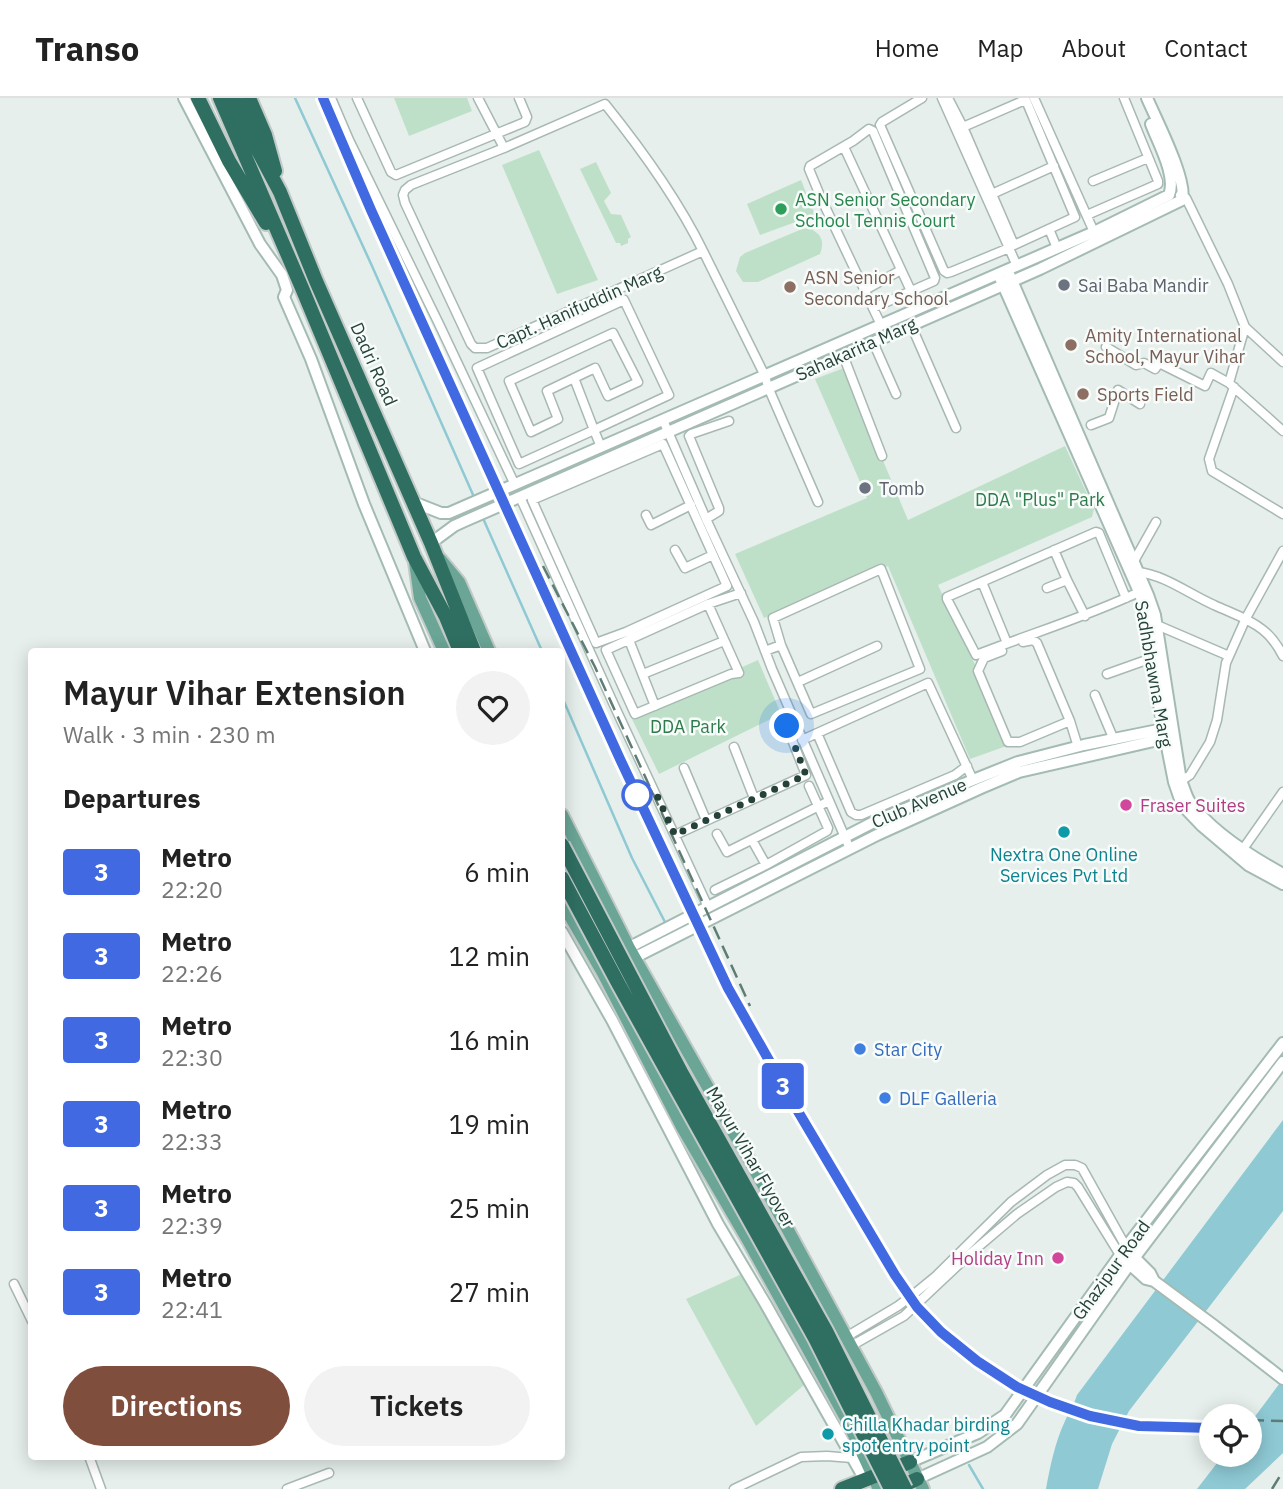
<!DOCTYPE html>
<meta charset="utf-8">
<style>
body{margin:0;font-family:"IBM Plex Sans",sans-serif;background:#f2f2f2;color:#222;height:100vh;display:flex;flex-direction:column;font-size:26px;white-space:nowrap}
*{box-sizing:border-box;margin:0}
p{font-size:23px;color:#767676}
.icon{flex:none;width:38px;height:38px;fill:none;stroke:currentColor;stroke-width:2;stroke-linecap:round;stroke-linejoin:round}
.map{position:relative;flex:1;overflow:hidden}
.details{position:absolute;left:28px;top:550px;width:537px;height:812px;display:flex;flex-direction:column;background:#fff;border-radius:7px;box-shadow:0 4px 18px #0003}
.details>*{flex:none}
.badge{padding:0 14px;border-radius:5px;font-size:24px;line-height:46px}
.tools{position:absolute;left:1199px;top:1306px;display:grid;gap:14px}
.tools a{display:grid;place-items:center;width:63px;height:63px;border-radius:50%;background:#fff;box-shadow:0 4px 18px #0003;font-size:35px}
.you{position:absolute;width:35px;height:35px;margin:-18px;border:5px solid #fff;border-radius:50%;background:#1a73e8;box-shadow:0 0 0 10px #1a73e833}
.map>.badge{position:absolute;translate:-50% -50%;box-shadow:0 0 0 4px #fff}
h2{padding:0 35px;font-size:26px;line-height:63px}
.round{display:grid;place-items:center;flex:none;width:74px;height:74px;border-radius:37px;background:#f2f2f2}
.summary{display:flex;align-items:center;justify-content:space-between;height:119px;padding:0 35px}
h1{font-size:33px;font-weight:600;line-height:52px}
.cta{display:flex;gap:14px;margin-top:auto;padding:14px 35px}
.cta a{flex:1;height:80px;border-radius:42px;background:#804e3d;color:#fff;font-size:28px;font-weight:600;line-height:80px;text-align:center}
.cta a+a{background:#f2f2f2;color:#222}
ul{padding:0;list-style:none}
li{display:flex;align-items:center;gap:21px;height:84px;padding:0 35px}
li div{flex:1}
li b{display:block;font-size:26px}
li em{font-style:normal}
li .badge{min-width:77px;font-weight:700;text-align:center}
header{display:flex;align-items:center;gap:42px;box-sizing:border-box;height:98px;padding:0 35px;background:#fff;border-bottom:2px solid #e0e0e0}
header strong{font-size:33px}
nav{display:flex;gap:38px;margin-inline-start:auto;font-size:24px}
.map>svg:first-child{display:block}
.green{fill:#bfe0c8}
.water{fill:#8ec9d4}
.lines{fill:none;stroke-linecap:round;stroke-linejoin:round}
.stream{stroke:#8ec9d4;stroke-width:2.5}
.street-casing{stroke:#a8b8b2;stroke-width:11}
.secondary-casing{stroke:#a4bbb3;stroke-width:14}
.primary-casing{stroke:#c2cac8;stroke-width:16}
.highway-casing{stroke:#c2cac8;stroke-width:18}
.street{stroke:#fff;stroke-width:8}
.secondary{stroke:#fff;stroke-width:10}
.primary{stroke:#6aa596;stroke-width:12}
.highway{stroke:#2f6f62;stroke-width:14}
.rail{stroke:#5f7d75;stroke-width:2.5;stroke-dasharray:14 7;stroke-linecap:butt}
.highway-bridge-casing{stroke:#c2cac8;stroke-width:18;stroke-linecap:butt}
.highway-bridge{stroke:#2f6f62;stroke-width:14}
.line-casing{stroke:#fff;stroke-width:16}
.line{stroke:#4169e1;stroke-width:10}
.walk{stroke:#24423a;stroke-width:7;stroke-dasharray:0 12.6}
.leisure-dot{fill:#2e9e5b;stroke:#f7fbf9;stroke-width:2.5}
.worship-dot{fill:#6b7280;stroke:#f7fbf9;stroke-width:2.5}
.education-dot{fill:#8d6e63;stroke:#f7fbf9;stroke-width:2.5}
.stop-dot{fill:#fff;stroke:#4169e1;stroke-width:3.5}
.hotel-dot{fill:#d1479c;stroke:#f7fbf9;stroke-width:2.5}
.culture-dot{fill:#0f9aa8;stroke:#f7fbf9;stroke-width:2.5}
.shop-dot{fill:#3f7fe0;stroke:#f7fbf9;stroke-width:2.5}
.labels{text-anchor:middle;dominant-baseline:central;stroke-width:5;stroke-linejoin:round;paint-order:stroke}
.leisure-label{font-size:18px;fill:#27864d;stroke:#f7fbf9;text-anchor:start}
.education-label{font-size:18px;fill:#785e54;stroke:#f7fbf9;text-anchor:start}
.worship-label{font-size:18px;fill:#5b616d;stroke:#f7fbf9;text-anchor:start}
.street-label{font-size:18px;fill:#24423a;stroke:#f7fbf9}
.park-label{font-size:18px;fill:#2d7a4b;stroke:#f7fbf9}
.hotel-label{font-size:18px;fill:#b23c85;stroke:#f7fbf9;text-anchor:start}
.culture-label{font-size:18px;fill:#0d838f;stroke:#f7fbf9}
.shop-label{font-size:18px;fill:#366cbe;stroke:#f7fbf9;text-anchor:start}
</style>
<header>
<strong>Transo</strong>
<nav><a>Home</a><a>Map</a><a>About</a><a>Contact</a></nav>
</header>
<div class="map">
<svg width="1283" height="1391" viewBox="0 0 1283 1391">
<rect width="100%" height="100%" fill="#e6efeb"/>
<path class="green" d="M394,0h73l5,13 -63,25z
M539,52l59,130 -41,14 -55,-129z
M596,64l15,31 -7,8 7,13 10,1 10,22 -3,2v4l-7,3 -1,-3h-4l-36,-74z
M801,82l14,35 -55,20 -13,-31z
M809,130c12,6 16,12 11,26l-62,28h-15l-7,-11 4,-14 5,-4 57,-24z
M844,270l64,152 157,-74 29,63 -2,8 -154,68 74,159 -42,15 -82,-193 -124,52 -29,-64 132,-56 -52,-119z
M758,562l23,54 -122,60 -28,-57z
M744,1175l60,112 -48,41 -70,-127z"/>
<path class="water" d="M1283,1022v91l-154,200 -17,33 -14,45h-52c4,-22 9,-47 19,-68 4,-9 9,-16 12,-26z
M1283,1281v74l-38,36h-48l27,-35h26v-31z"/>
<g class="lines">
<path class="stream" d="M295,0l77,168 102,231
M482,418l60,135
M562,599l70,161 35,68
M969,1367l14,24"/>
<g class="street-casing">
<path id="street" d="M331,0l18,42 90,184 76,161
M357,0l34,74 5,3 129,-53 2,-5 -8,-19
M478,0l26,50
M922,0l-40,24 -2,3 64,146 3,2 4,-1 58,-24
M942,0l75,168
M948,0l15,29 51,118 61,-28 -50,-119
M1034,0l60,134
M605,6c37,46 72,94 98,147l-216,97h-12l-4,-4 -66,-141 -2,-8 2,-5 6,-5 93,-37z
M963,29l62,-27
M844,49l67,144
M1093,83l55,-23
M992,96l62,-28
M1180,97l6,3 42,86 17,43 -16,56 54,48
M1087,117l71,-31v-3l-34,-83
M1049,131l8,19
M703,153l62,125 3,11 50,115
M865,192l36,-20
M873,210l61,-27 1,-3 -62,-147 -4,-2 -16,12 -43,25 -1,3 12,29 60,127
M911,227l45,103
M1245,229l38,35
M613,235l25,49 -30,14 -13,-28 -48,23 11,28 -27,13 -22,-51z
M873,244l23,52
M1106,249l30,18 8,-2 11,6 4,-6 46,23 6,-13 18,10
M843,257l39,101
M574,280l20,52 75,-35 -45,-95 -147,68 42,96 75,-34 7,17
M1234,289l-25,72 3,12 71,43
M663,322l43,99 48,103 18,47 78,180
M1091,327l18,-7 9,-28 22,14
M663,346l64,142 -101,46 -30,11 -64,-143z
M520,399l94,208 94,202
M646,417l5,10 40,-20
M706,421l13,-8v-3l-30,-72 2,-2 38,-13
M675,452l10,18 28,-13
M1054,452l13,30 18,36
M1134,463l22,-39
M1138,474c27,3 51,22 76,33 17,8 34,13 49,25 9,7 15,16 20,26
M982,484l25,61
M1047,490l20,-8
M1126,500l-27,-65 -3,-1 -149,65v2l29,56c54,-21 110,-38 163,-63
M708,506l31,69 -8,1 -96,40 -29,-64 102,-46 33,-11
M1157,527l72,31
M629,542l26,66
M1023,544l10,-2 4,3 33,78 8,26
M765,553l16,-6 -8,-27 108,-49 39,100 -109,45 -30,-69
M1002,553l-18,7 -6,13 30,71h12l50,-21
M643,576l81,-33
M1107,576l45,-16
M798,584l79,-36
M1095,597l19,45
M817,635l34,79 5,3h5l94,-40 12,-9
M802,642l126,-57 45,97
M734,649l20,51
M684,670l22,52
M1181,683l9,-6 20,-33 7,-22 9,-57 20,-45 37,-67
M717,736l10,18 102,-51
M675,737l131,-60 -19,-48 8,-4
M752,742l14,25
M1243,751l40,-57
M715,792l51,-25 61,-34 1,-3 -19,-42
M14,1186l18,37
M846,1239l52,-31 16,-12 22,-18 75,-74 36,-27 18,-10h10l7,3 44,79
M851,1248l53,-30 67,-63 46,-39 39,-27 11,-5 7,1 4,4 42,68
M89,1358l12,33
M287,1391l42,-16
M734,1391l67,-32 26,-1 25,2"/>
</g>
<g class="secondary-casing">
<path id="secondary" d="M184,0l76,146 22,31 5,15 -3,7 27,62 53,145 61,147
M1010,178l138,319 7,20 26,166c3,6 5,15 9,21 21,29 62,55 93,72
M1000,180l140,316 6,21 14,96 14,71 8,23 20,21 46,39 35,19
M413,404l28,11h8l645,-281 75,-37c8,-19 -11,-52 -18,-71
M431,445l23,-17 11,-5 575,-252 142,-69c6,-19 -26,-81 -35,-102
M562,834l50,88 106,204 47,79 100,177
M622,853l250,-128 101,-43 45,-18 66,-17 84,-17
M604,875l273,-138 104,-47 38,-16 152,-35
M1131,1156l19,19 4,8
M1126,1163l20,18 8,2 58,43 71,55
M910,1364l68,-29 27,-18 121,-168 157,-204
M917,1381l70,-32 30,-23 112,-159 154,-203"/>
</g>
<g class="primary-casing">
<path id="primary" d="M440,461l19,23 30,69
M415,464l5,36 24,53
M562,717l67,133 141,249 106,195 47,97
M562,804l41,71 79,154 67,115 98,178 32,69"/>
</g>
<g class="highway-casing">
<path id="highway" d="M198,0l31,63 37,62
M220,0l82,190 112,269 32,60 14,34
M234,0l21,47 25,47 36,89 115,262 43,108
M249,0l16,37 10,36
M842,1391l68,-27
M895,1391l22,-10"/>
</g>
<use href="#street" class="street"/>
<use href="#secondary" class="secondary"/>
<use href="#primary" class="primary"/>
<use href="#highway" class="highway"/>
<path class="rail" d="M323,0l48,112 249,549 108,229 68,120 99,167 22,32 24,25 36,29 40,26 33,15 40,14 49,10 72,2
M543,468l52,101 155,339
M1250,1322l33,1
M1272,1391l11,-18"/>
<g class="highway-bridge-casing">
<path id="highway-bridge" d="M562,747l120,229 144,257 79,158
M562,780l56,105 197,355 76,151"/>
</g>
<use href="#highway-bridge" class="highway-bridge"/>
</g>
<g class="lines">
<g class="line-casing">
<path id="line" d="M323,0l48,112 249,549 108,229 68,120 99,167 22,32 24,25 36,29 40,26 33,15 40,14 49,10 72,2"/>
</g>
<use href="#line" class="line"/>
<path class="walk" d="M637,697l18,-4 20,44 8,-4 123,-56 -19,-49"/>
</g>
<circle class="leisure-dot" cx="781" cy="111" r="7"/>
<g class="worship-dot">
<circle cx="1064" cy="187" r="7"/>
<circle cx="865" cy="390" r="7"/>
</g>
<g class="education-dot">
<circle cx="790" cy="189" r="7"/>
<circle cx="1071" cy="247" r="7"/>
<circle cx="1083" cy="296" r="7"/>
</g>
<circle class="stop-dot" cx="637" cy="697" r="14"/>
<g class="hotel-dot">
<circle cx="1126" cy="707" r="7"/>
<circle cx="1058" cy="1160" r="7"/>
</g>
<g class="culture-dot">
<circle cx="1064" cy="734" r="7"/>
<circle cx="828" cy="1336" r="7"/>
</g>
<g class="shop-dot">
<circle cx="860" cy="951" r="7"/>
<circle cx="885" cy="1000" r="7"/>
</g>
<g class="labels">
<g class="leisure-label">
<text x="795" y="101">ASN Senior Secondary<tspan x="795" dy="21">School Tennis Court</tspan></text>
</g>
<g class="education-label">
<text x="804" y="179">ASN Senior<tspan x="804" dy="21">Secondary School</tspan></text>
<text x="1085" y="237">Amity International<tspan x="1085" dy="21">School, Mayur Vihar</tspan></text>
<text x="1097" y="296">Sports Field</text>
</g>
<g class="worship-label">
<text x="1078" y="187">Sai Baba Mandir</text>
<text x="879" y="390">Tomb</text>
</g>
<g class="street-label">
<text transform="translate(579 209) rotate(-24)">Capt. Hanifuddin Marg</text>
<text transform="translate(856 251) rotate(-24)">Sahakarita Marg</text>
<text transform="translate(374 266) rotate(66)">Dadri Road</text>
<text transform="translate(1154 576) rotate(80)">Sadhbhawna Marg</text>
<text transform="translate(919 705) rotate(-23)">Club Avenue</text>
<text transform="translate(751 1059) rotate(60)">Mayur Vihar Flyover</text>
<text transform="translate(1111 1172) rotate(-54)">Ghazipur Road</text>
</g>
<g class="park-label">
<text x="1040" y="401">DDA "Plus" Park</text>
<text x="688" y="628">DDA Park</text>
</g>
<g class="hotel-label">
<text x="1140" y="707">Fraser Suites</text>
<text x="1044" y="1160" text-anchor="end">Holiday Inn</text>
</g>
<g class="culture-label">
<text x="1064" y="756">Nextra One Online<tspan x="1064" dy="21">Services Pvt Ltd</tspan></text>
<text x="842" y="1326" text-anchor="start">Chilla Khadar birding<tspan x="842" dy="21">spot entry point</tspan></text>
</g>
<g class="shop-label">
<text x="874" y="951">Star City</text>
<text x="899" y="1000">DLF Galleria</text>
</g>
</g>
</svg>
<div class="tools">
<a><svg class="icon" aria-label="locate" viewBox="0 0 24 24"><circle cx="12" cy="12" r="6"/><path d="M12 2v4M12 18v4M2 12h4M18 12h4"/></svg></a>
</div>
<div class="you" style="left:787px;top:628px"></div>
<b class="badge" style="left:783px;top:988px;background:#4169e1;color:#fff">3</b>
<section class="details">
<div class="summary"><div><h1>Mayur Vihar Extension</h1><p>Walk · 3 min · 230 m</p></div><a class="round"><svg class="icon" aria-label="heart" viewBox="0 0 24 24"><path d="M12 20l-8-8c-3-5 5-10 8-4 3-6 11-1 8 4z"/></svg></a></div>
<h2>Departures</h2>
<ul>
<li><span class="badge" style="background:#4169e1;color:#fff">3</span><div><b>Metro</b><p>22:20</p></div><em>6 min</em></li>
<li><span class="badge" style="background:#4169e1;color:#fff">3</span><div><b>Metro</b><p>22:26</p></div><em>12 min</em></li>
<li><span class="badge" style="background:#4169e1;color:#fff">3</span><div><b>Metro</b><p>22:30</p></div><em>16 min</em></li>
<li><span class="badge" style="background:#4169e1;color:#fff">3</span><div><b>Metro</b><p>22:33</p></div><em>19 min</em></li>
<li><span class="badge" style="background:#4169e1;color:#fff">3</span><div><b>Metro</b><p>22:39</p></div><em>25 min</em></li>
<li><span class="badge" style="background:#4169e1;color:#fff">3</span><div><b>Metro</b><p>22:41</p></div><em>27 min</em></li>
</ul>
<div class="cta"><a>Directions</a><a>Tickets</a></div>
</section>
</div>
